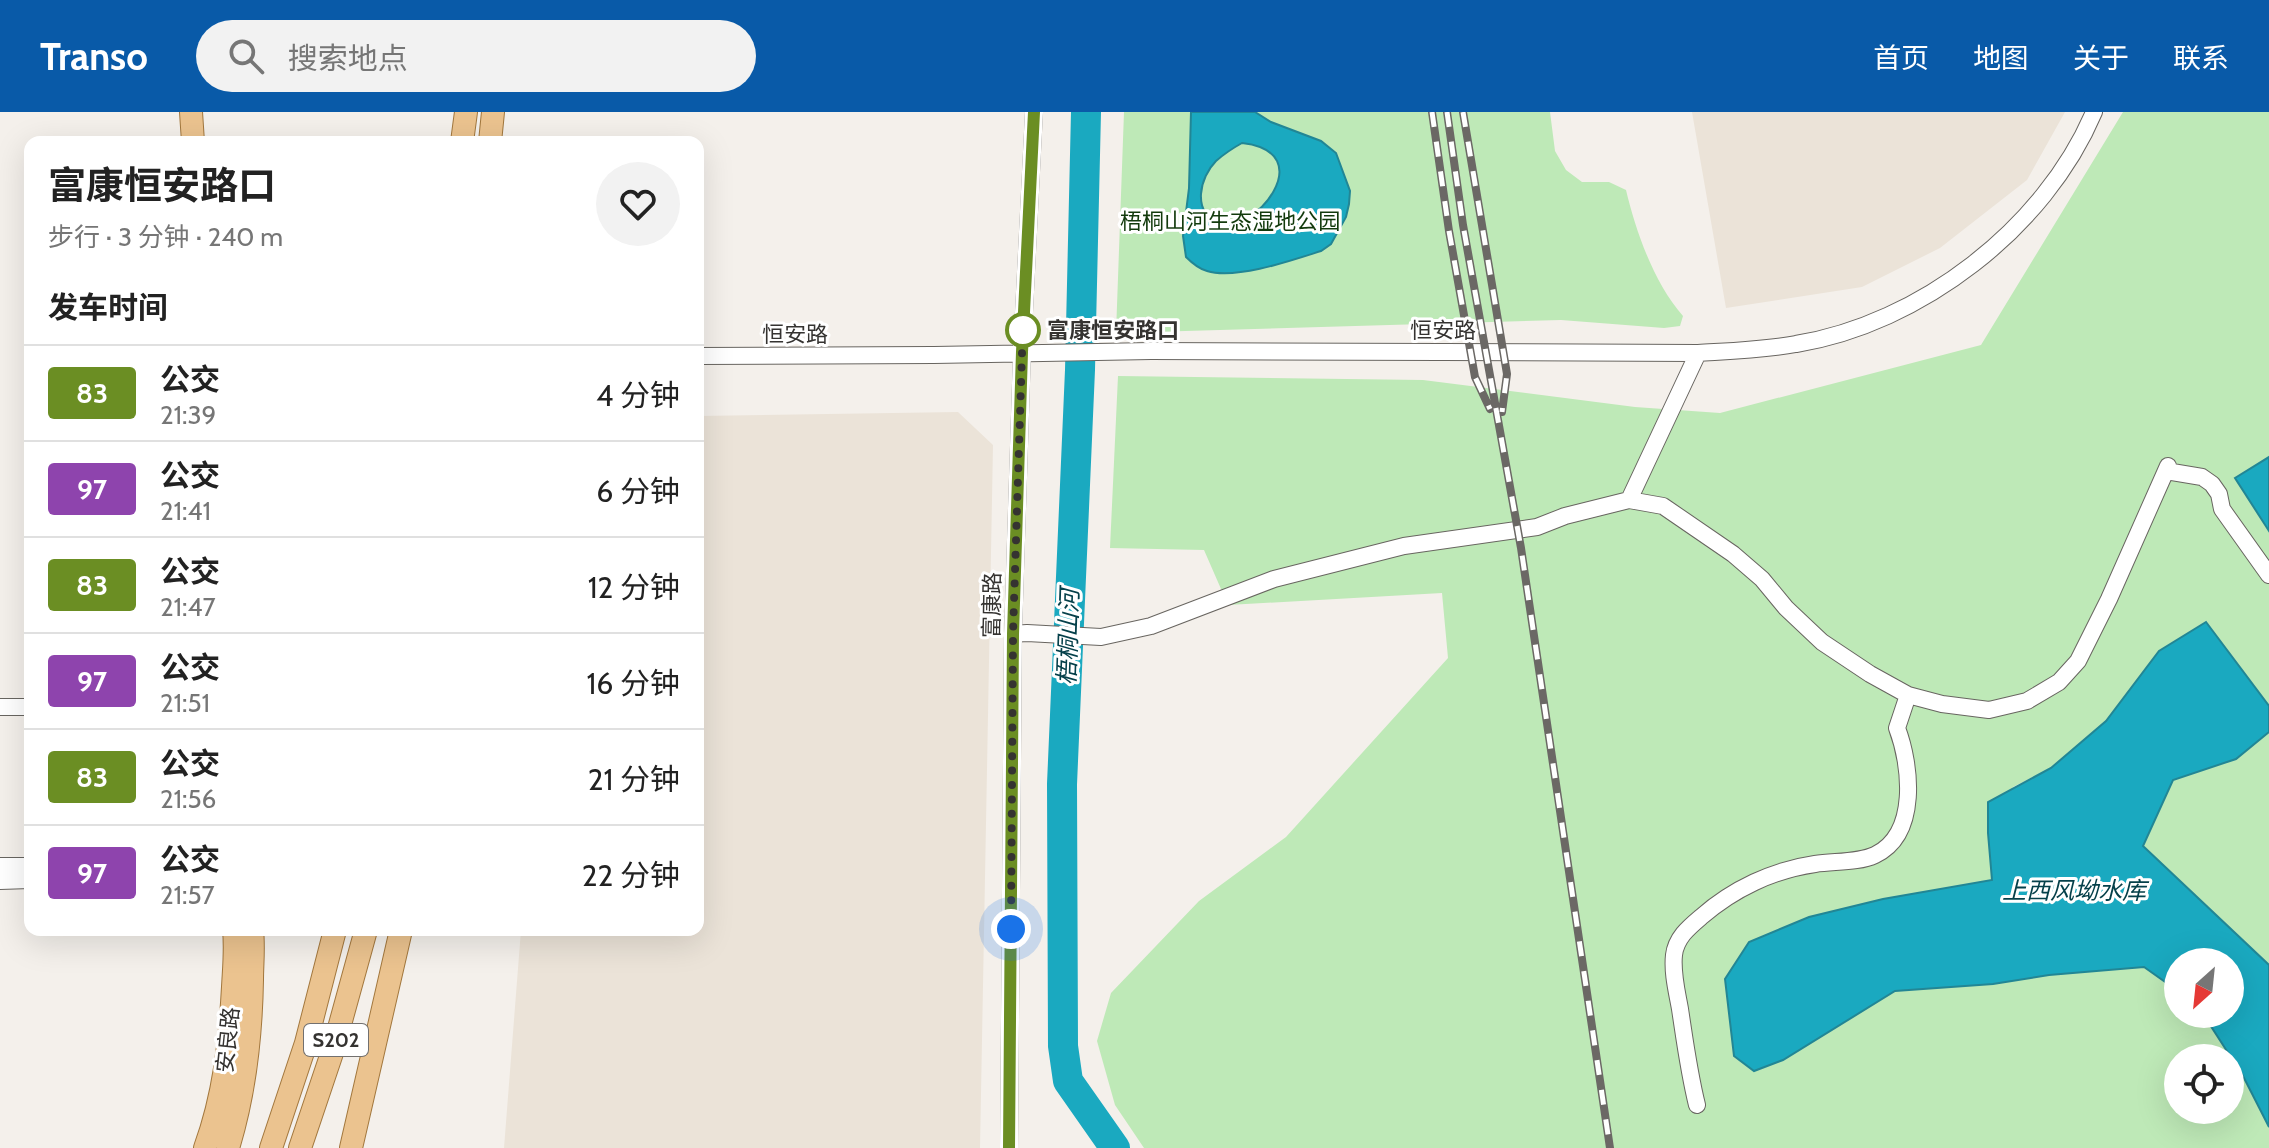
<!DOCTYPE html>
<html lang="zh">
<meta charset="utf-8">
<style>
body{margin:0;font-family:Cabin,"Noto Sans SC",sans-serif;background:#f2f2f2;color:#222;height:100vh;display:flex;flex-direction:column;font-size:30px;white-space:nowrap}
*{box-sizing:border-box;margin:0}
p{font-size:26px;color:#767676}
.icon{flex:none;width:44px;height:44px;fill:none;stroke:currentColor;stroke-width:2;stroke-linecap:round;stroke-linejoin:round}
.map{position:relative;flex:1;overflow:hidden}
.panel{position:absolute;left:24px;top:24px;width:680px;height:800px;display:flex;flex-direction:column;background:#fff;border-radius:16px;box-shadow:0 8px 32px #0002}
.panel>*{flex:none}
.badge{padding:0 16px;border-radius:6px;font-size:28px;line-height:52px}
.needle{width:52px;rotate:207deg}
.fabs{position:absolute;left:2164px;top:836px;display:grid;gap:16px}
.fabs a{display:grid;place-items:center;width:80px;height:80px;border-radius:50%;background:#fff;box-shadow:0 8px 32px #0002;font-size:40px}
.you{position:absolute;width:40px;height:40px;margin:-20px;border:6px solid #fff;border-radius:50%;background:#1a73e8;box-shadow:0 0 0 12px #1a73e833}
.map>.badge{position:absolute;translate:-50% -50%;box-shadow:0 0 0 4px #fff}
h2{padding:0 24px;font-size:30px;line-height:72px}
.round{display:grid;place-items:center;flex:none;width:84px;height:84px;border-radius:42px;background:#f2f2f2}
.summary{display:flex;align-items:center;justify-content:space-between;height:136px;padding:0 24px}
h1{font-size:38px;font-weight:700;line-height:60px}
ul{padding:0;list-style:none}
li{display:flex;align-items:center;gap:24px;height:96px;padding:0 24px;border-top:2px solid #e0e0e0}
li div{flex:1}
li b{display:block;font-size:30px}
li em{font-style:normal}
li .badge{min-width:88px;font-weight:700;text-align:center}
header{display:flex;align-items:center;gap:48px;box-sizing:border-box;height:112px;padding:0 40px;background:#095aa8;color:#fff}
header strong{font-size:38px}
nav{display:flex;gap:44px;margin-inline-start:auto;font-size:28px}
.search{width:560px;height:72px;background:#f2f2f2;display:flex;align-items:center;gap:20px;box-sizing:border-box;padding:0 28px;border-radius:44px;color:#767676;font-size:30px}
.map>svg:first-child{display:block}
.built{fill:#ebe3d8}
.green{fill:#bee9b7;fill-rule:evenodd}
.water{fill:#1aa9c0;stroke:#228695;stroke-width:2;fill-rule:evenodd}
.lines{fill:none;stroke-linecap:round;stroke-linejoin:round}
.river{stroke:#1aa9c0;stroke-width:30}
.minor-casing{stroke:#686560;stroke-width:18}
.major-casing{stroke:#a2773d;stroke-width:24}
.minor{stroke:#fff;stroke-width:16}
.major{stroke:#ebc38f;stroke-width:22}
.rail-casing{stroke:#6b6865;stroke-width:8}
.rail{stroke:#fff;stroke-width:5;stroke-dasharray:15;stroke-linecap:butt}
.line-casing{stroke:#fff;stroke-width:18}
.line{stroke:#6b8e23;stroke-width:12}
.walk{stroke:#353331;stroke-width:8;stroke-dasharray:0 14.4}
.stop-dot{fill:#fff;stroke:#6b8e23;stroke-width:4}
.labels{text-anchor:middle;dominant-baseline:central;stroke-width:6;stroke-linejoin:round;paint-order:stroke}
.shield{fill:#fff;stroke:#72706f;stroke-width:2}
.shield-label{font-size:20px;font-weight:bold;fill:#353331}
.park-label{font-size:22px;fill:#123a0c;stroke:#fff}
.stop-label{font-size:22px;font-weight:bold;fill:#353331;stroke:#fff;text-anchor:start}
.street-label{font-size:22px;fill:#353331;stroke:#fff}
.water-label{font-size:24px;font-style:italic;fill:#05404a;stroke:#fff}
</style>
<header>
<strong>Transo</strong>
<div class="search"><svg class="icon" aria-label="search" viewBox="0 0 24 24"><circle cx="10" cy="10" r="6"/><path d="M15 15l6 6"/></svg>搜索地点</div>
<nav><a>首页</a><a>地图</a><a>关于</a><a>联系</a></nav>
</header>
<div class="map">
<svg width="2269" height="1036" viewBox="0 0 2269 1036">
<rect width="100%" height="100%" fill="#f4f0eb"/>
<path class="built" d="M1692,0h373l-38,68 -87,68 -78,39 -136,21z
M958,300l35,33 -13,703h-476l17,-218h177v-514z"/>
<path class="green" d="M1124,0h426l5,39 11,19 16,12h27l17,8c10,42 28,93 57,126l-3,10 -16,2 -103,-8 -445,13z
M2123,0h146v345l-33,21 33,53v175l-62,-83 -48,28 -53,70 -55,47 -38,19 -25,46 5,47 -43,7 -107,135 52,-31 98,-7 56,-9 95,-8 34,24v23h25l40,62 26,50v22h-1125l-29,-43 -18,-64 14,-48 88,-92 87,-64 162,-179 -6,-65 -214,12 -24,-55 -94,-2 8,-172 305,4 212,27 85,6 261,-68zM2178,946h52v52h-52z
M2269,620v233l-126,-119 30,-66 63,-21z"/>
<path class="water" d="M1191,0h64l16,10 50,19 15,12 14,38 -1,13 -3,13 -15,27 -10,7c-28,9 -85,29 -114,20 -8,-2 -15,-8 -21,-14l-3,-21 6,-48zM1242,31c80,9 12,93 -23,80 -28,-11 -19,-46 -3,-62 8,-7 17,-13 26,-18z
M2269,345v74l-34,-53z
M2206,510l63,84v26l-33,27 -63,21 -30,66 126,119v162l-26,-51 -40,-62h27v-52h-52v29l-34,-24 -95,8 -56,9 -98,7 -112,69 -29,11 -20,-15 -9,-77 24,-37 60,-25 74,-18 109,-19 -4,-47v-31l63,-34 55,-47 53,-70z"/>
<g class="lines">
<path class="river" d="M1086,0l-6,258 -18,414 1,262 5,35 47,67"/>
<g class="minor-casing">
<path id="minor" d="M698,244l236,-1 217,-4 547,2c33,-2 66,-3 98,-9 124,-20 249,-116 298,-232
M2166,359l36,6 10,7 7,10 3,15 47,66
M1629,388l69,-147
M1013,522l14,-1 74,4 50,-11 123,-47 130,-33 133,-19 28,-11 64,-16 34,6 70,48 29,25 24,29 36,34 48,32 38,21 34,9 47,6 38,-9 32,-19 19,-21 31,-62 59,-133
M0,595h30
M0,754h30
M0,769l30,-1
M1697,993c-8,-32 -12,-63 -17,-96 -3,-17 -8,-36 -6,-54 2,-17 14,-27 27,-38 32,-28 72,-47 114,-53 19,-3 43,-1 60,-9 44,-21 36,-90 22,-127l11,-33
M1009,1036l4,-514 9,-282 12,-240"/>
</g>
<g class="major-casing">
<path id="major" d="M191,0l2,30
M462,30l4,-30
M490,30l3,-30
M205,1036c19,-52 25,-106 28,-161 1,-19 3,-38 1,-57
M228,1036c17,-55 23,-110 24,-168 0,-16 2,-33 0,-50
M271,1036l35,-105 29,-113
M300,1036l33,-98 33,-120
M351,1036l50,-218"/>
</g>
<use href="#minor" class="minor"/>
<use href="#major" class="major"/>
<g class="rail-casing">
<path id="rail" d="M1432,0l17,119 26,146 15,32
M1447,0l16,113 58,323 89,600
M1463,0l44,262 -5,38"/>
</g>
<use href="#rail" class="rail"/>
</g>
<g class="lines">
<g class="line-casing">
<path id="line" d="M1009,1036l4,-514 9,-282 12,-240"/>
</g>
<use href="#line" class="line"/>
<path class="walk" d="M1011,817l2,-295 10,-312v8"/>
</g>
<circle class="stop-dot" cx="1023" cy="218" r="16"/>
<g class="labels">
<rect class="shield" x="304" y="912" width="64" height="32" rx="6"/>
<g class="shield-label">
<text x="336" y="928">S202</text>
</g>
<g class="park-label">
<text x="1230" y="109">梧桐山河生态湿地公园</text>
</g>
<g class="stop-label">
<text x="1047" y="218">富康恒安路口</text>
</g>
<g class="street-label">
<text x="1443" y="218">恒安路</text>
<text x="795" y="222">恒安路</text>
<text transform="translate(992 493) rotate(-89)">富康路</text>
<text transform="translate(228 928) rotate(-84)">安良路</text>
</g>
<g class="water-label">
<text transform="translate(1068 525) rotate(-88)">梧桐山河</text>
<text x="2074" y="778">上西风坳水库</text>
</g>
</g>
</svg>
<div class="fabs">
<a><svg class="needle" viewBox="-14 -14 28 28"><path d="M0-13l5 13h-10z" fill="#e53935"/><path d="M0 13l5-13h-10z" fill="#767676"/></svg></a>
<a><svg class="icon" aria-label="locate" viewBox="0 0 24 24"><circle cx="12" cy="12" r="6"/><path d="M12 2v4M12 18v4M2 12h4M18 12h4"/></svg></a>
</div>
<div class="you" style="left:1011px;top:817px"></div>
<section class="panel">
<div class="summary"><div><h1>富康恒安路口</h1><p>步行 · 3 分钟 · 240 m</p></div><a class="round"><svg class="icon" aria-label="heart" viewBox="0 0 24 24"><path d="M12 20l-8-8c-3-5 5-10 8-4 3-6 11-1 8 4z"/></svg></a></div>
<h2>发车时间</h2>
<ul>
<li><span class="badge" style="background:#6b8e23;color:#fff">83</span><div><b>公交</b><p>21:39</p></div><em>4 分钟</em></li>
<li><span class="badge" style="background:#8e44ad;color:#fff">97</span><div><b>公交</b><p>21:41</p></div><em>6 分钟</em></li>
<li><span class="badge" style="background:#6b8e23;color:#fff">83</span><div><b>公交</b><p>21:47</p></div><em>12 分钟</em></li>
<li><span class="badge" style="background:#8e44ad;color:#fff">97</span><div><b>公交</b><p>21:51</p></div><em>16 分钟</em></li>
<li><span class="badge" style="background:#6b8e23;color:#fff">83</span><div><b>公交</b><p>21:56</p></div><em>21 分钟</em></li>
<li><span class="badge" style="background:#8e44ad;color:#fff">97</span><div><b>公交</b><p>21:57</p></div><em>22 分钟</em></li>
</ul>
</section>
</div>
